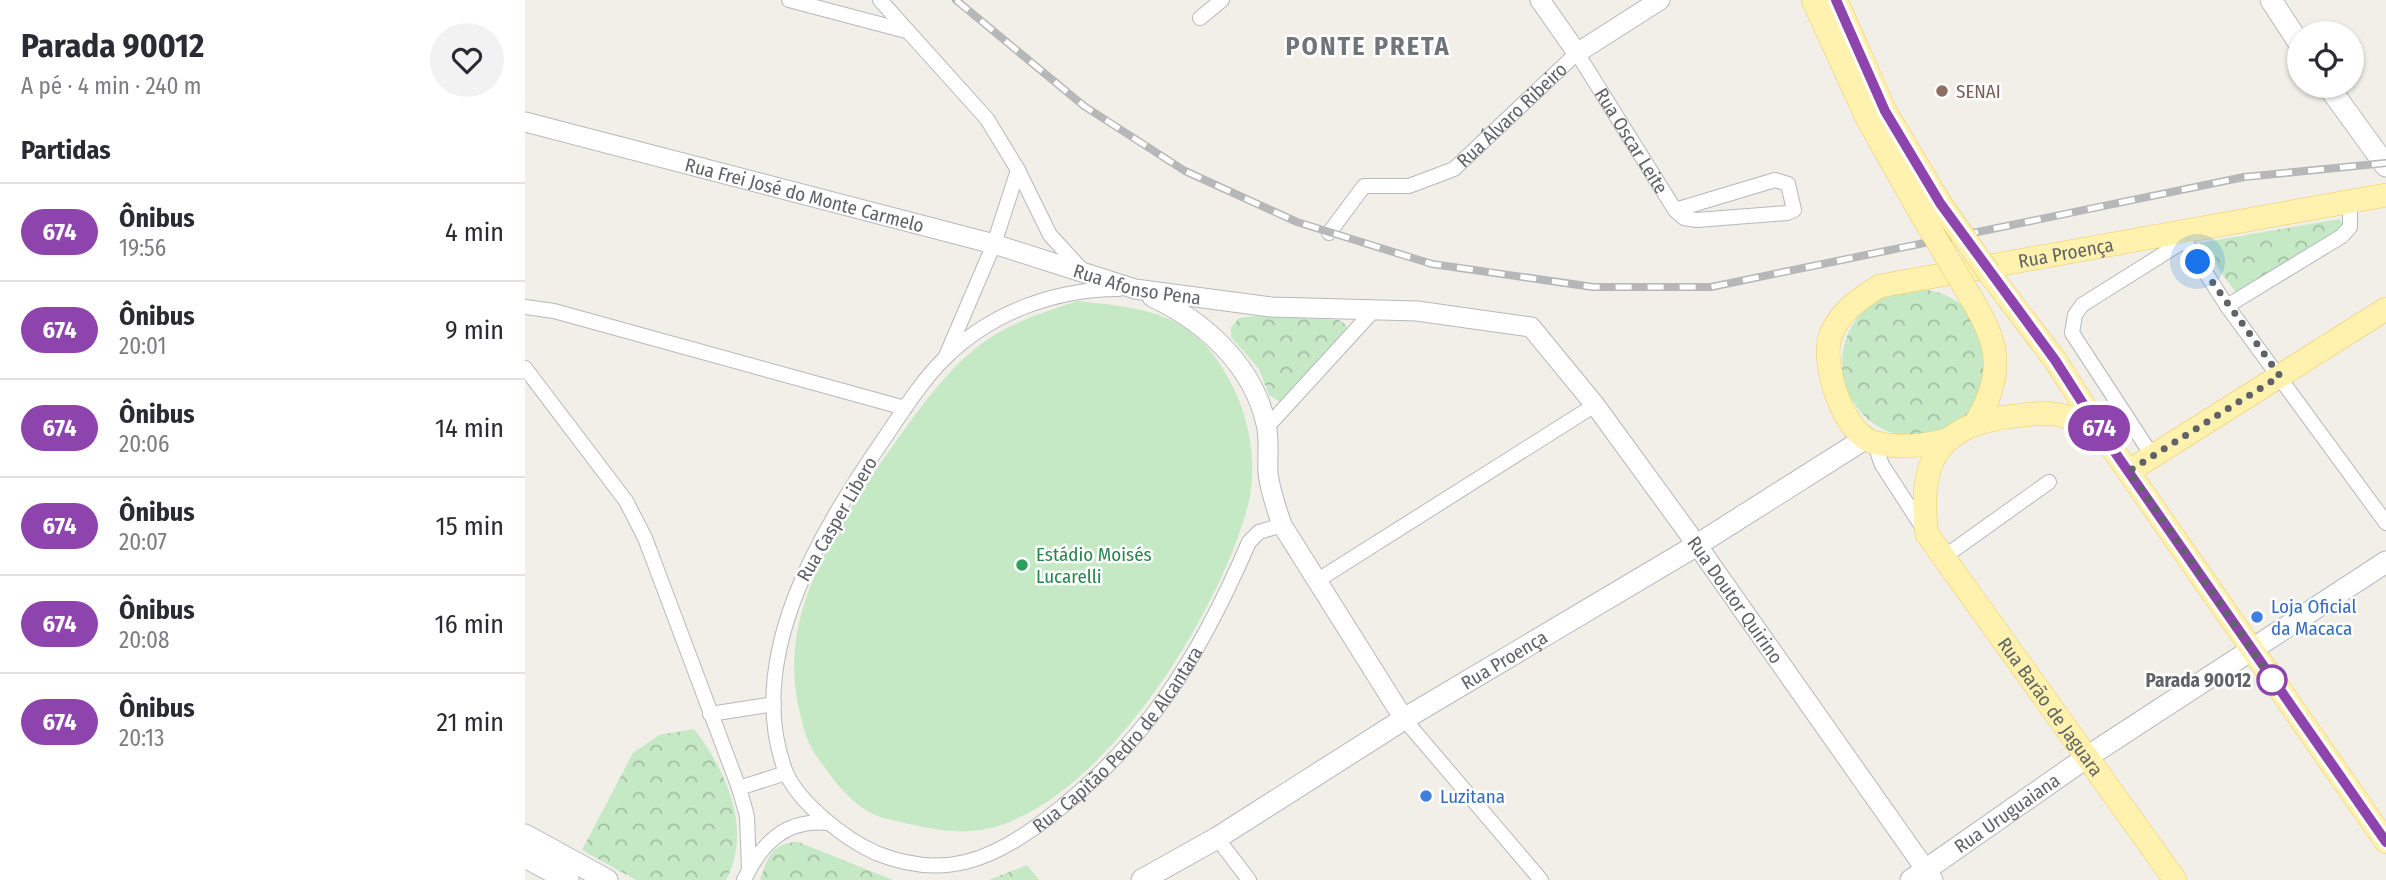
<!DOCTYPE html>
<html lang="pt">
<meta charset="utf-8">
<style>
body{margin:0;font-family:"Fira Sans Condensed",sans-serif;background:#f2f2f3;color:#2b2b33;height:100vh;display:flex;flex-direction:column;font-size:26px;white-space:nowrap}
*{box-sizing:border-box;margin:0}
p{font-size:23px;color:#7c7c81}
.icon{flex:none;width:38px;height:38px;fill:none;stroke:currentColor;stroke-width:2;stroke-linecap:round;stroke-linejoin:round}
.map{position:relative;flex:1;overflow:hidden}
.panel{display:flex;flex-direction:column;background:#fff;width:525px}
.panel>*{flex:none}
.badge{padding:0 14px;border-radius:23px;font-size:24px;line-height:46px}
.fabs{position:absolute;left:1762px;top:21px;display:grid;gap:14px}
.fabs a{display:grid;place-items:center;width:77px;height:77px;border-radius:50%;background:#fff;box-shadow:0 2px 5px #0004;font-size:35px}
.you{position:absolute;width:35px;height:35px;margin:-18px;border:5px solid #fff;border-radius:50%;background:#1a73e8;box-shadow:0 0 0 10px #1a73e833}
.map>.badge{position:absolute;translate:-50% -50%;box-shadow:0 0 0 4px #fff}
h2{padding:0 21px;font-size:26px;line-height:63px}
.round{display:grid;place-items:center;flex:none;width:74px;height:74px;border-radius:37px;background:#f2f2f3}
.headline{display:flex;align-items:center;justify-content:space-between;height:119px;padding:0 21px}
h1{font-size:33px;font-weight:700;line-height:52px}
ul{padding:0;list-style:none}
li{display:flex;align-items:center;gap:21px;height:98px;padding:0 21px;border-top:2px solid #e1e1e2}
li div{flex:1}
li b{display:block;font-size:26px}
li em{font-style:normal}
li .badge{min-width:77px;font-weight:700;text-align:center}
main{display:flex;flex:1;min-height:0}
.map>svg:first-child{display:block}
.green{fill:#c5e8c5}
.forest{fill:url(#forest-crowns)}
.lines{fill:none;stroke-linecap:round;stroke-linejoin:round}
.minor-casing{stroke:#b5b8bc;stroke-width:16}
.tertiary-casing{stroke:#b5b8bc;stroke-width:21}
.secondary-casing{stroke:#b6babf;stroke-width:23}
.primary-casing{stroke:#f2c960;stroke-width:24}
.minor{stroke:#fff;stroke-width:14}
.tertiary{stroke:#fff;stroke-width:19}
.secondary{stroke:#fff;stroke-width:21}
.primary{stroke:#fff2af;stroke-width:23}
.rail-casing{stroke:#b6b7b8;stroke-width:8}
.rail{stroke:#fff;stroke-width:5;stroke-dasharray:16;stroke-linecap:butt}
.primary-bridge-casing{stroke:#f2c960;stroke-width:24;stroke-linecap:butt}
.primary-bridge{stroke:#fff2af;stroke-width:23}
.line-casing{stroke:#fff;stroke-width:16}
.line{stroke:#8e44ad;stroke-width:10}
.walk{stroke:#5f6368;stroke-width:7;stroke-dasharray:0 12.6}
.education-dot{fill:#8d6e63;stroke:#fff;stroke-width:2.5}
.leisure-dot{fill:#2e9e5b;stroke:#fff;stroke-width:2.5}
.shop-dot{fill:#3f7fe0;stroke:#fff;stroke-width:2.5}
.stop-dot{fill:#fff;stroke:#8e44ad;stroke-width:3.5}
.labels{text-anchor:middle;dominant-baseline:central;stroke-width:5;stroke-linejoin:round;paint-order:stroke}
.education-label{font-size:19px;fill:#785e54;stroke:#fff;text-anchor:start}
.street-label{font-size:19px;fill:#5f6368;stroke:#fff}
.leisure-label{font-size:19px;fill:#27864d;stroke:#fff;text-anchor:start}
.shop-label{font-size:19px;fill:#366cbe;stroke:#fff;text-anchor:start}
.stop-label{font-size:19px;font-weight:bold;fill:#5f6368;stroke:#fff;text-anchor:end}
.district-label{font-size:26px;font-weight:bold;letter-spacing:2px;fill:#70757a;stroke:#fff}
</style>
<main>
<section class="panel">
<div class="headline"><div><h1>Parada 90012</h1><p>A pé · 4 min · 240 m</p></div><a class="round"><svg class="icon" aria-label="heart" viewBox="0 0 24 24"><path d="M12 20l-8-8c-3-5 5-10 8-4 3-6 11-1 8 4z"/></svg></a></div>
<h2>Partidas</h2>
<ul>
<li><span class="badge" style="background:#8e44ad;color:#fff">674</span><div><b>Ônibus</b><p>19:56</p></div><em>4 min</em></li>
<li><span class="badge" style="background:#8e44ad;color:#fff">674</span><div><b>Ônibus</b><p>20:01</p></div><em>9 min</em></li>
<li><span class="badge" style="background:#8e44ad;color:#fff">674</span><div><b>Ônibus</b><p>20:06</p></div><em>14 min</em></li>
<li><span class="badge" style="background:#8e44ad;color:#fff">674</span><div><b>Ônibus</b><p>20:07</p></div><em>15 min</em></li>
<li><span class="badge" style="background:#8e44ad;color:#fff">674</span><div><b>Ônibus</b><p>20:08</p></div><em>16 min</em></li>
<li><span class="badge" style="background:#8e44ad;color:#fff">674</span><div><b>Ônibus</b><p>20:13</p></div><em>21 min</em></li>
</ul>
</section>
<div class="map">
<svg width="1861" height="880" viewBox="0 0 1861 880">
<defs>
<pattern id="forest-crowns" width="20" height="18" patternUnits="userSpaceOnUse" patternTransform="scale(1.75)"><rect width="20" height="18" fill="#c5e8c5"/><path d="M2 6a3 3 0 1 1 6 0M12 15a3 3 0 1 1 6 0" fill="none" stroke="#a3c0a4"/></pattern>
</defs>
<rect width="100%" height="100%" fill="#f1efe8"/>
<path class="green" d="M553,301c33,4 67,6 97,21 22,11 41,33 52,54 21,35 31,84 22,125 -27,109 -146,303 -263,328 -33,7 -67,-3 -98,-10 -30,-6 -52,-35 -68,-58 -12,-15 -16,-30 -20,-48 -25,-96 35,-184 87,-259 27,-38 57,-82 94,-110 30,-22 63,-32 97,-43z"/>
<path class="forest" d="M1814,219l7,9 -109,66 -37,-51z
M1317 363a74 74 0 1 1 148 0a74 74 0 1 1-148 0Z
M730,316l84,4 7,5 1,8 -58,66 -10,2 -10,-6 -10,-26 -28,-32v-10l8,-9z
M169,729c32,41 59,101 32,151h-90l-54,-30 51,-97 26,-18z
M273,842l95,38h-133c8,-23 12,-37 38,-38z
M502,865l12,15h-50z"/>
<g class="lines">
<g class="minor-casing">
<g id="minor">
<path d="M264,0l117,31"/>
<path d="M355,0l107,119 31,51 32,65 33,36"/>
<path d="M675,18l22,-18"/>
<path d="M1653,230l49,76 159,217"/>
<path id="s1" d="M804,233l35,-47h45l45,-17 123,-116 98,157 9,8 13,2 90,-7 7,-3 -6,-26 -13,-4 -100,30"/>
<path id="s2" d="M594,289c-63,0 -127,23 -173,68 -23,22 -42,52 -60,79 -63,90 -143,220 -101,334 12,32 60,69 91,83 67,27 115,8 169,-33 102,-77 154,-162 204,-278l10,-10 23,-7"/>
<path d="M1702,306l115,-70 8,-9v-25"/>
<path d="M0,307l29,4 351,97"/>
<path d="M421,356l48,-112 24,-74"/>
<path d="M0,368l101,133 19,37 94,250 8,28 2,53"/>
<path d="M742,427l107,-117"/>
<path d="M1349,442l8,23 41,63"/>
<path d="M1628,457l-81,-124 3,-18 7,-10 102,-64"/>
<path d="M1419,557l105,-75"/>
<path d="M793,580l277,-175"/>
<path d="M185,714l64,-10"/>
<path d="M879,719l137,161"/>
<path d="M214,788l47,-15"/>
<path d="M692,838l32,42"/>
<path d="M219,880c17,-36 41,-61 83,-57"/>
</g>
</g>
<g class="tertiary-casing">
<g id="tertiary">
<path d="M1015,0l37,53 83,-53"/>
<path id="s3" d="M0,122l469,122 141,45 136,18 146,4 114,16 64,78 102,140 236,335"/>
<path d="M627,297c52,24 101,68 114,127 4,16 1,33 2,49 2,18 8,34 14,52l122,194"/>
</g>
</g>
<g class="secondary-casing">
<g id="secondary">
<path d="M1746,0l28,43"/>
<path d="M1803,86l58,80"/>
<path d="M0,835l82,45"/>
<path d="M0,857l43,23"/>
<path id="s4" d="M617,880l75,-42 187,-119 293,-174 169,-107"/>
<path id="s5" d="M1386,880l176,-123 299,-195"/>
</g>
</g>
<g class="primary-casing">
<g id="primary">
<path d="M1288,0l55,120 52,92"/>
<path d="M1311,0l49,111 55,92"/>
<path d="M1464,273l66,87 50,78 281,404"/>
<path d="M1439,286c31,51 45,78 13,135"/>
<path id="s6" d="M1580,438c-12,-7 -25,-16 -38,-21 -16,-6 -36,-3 -53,-1 -76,8 -97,46 -87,118l248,346"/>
<path id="s7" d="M1422,440c-23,6 -50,9 -74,2 -30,-9 -53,-80 -42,-108 9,-22 29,-36 49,-48l506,-91"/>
<path d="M1604,471l257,-162"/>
</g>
</g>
<use href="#minor" class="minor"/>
<use href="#tertiary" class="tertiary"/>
<use href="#secondary" class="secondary"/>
<use href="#primary" class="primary"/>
<g class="rail-casing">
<path id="rail" d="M431,0l128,106 101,65 112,51 135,42 161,23h118l533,-110 142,-14"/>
</g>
<use href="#rail" class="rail"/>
<g class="primary-bridge-casing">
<path id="primary-bridge" d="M1415,203l49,70
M1395,212l44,74"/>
</g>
<use href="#primary-bridge" class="primary-bridge"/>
</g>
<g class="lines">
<g class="line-casing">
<path id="line" d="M1311,0l49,111 55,92 115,157 50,78 281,404"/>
</g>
<use href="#line" class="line"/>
<path class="walk" d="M1673,262l82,114 -151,95 149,217 -6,-8"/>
</g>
<circle class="education-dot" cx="1417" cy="91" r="7"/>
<circle class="leisure-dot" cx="497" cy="565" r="7"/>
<g class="shop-dot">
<circle cx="1732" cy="617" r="7"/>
<circle cx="901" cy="796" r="7"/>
</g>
<circle class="stop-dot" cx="1747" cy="680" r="14"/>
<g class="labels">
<g class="education-label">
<text x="1431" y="91">SENAI</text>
</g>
<g class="street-label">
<text stroke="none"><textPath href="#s1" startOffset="231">Rua Álvaro Ribeiro</textPath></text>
<text stroke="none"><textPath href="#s1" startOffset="424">Rua Oscar Leite</textPath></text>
<text stroke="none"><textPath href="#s3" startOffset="289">Rua Frei José do Monte Carmelo</textPath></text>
<text stroke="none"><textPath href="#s7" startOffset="457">Rua Proença</textPath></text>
<text stroke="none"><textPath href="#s3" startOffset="634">Rua Afonso Pena</textPath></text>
<text transform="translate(312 519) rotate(-60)">Rua Casper Libero</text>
<text stroke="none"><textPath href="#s3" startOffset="1372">Rua Doutor Quirino</textPath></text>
<text stroke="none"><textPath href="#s4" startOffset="424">Rua Proença</textPath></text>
<text stroke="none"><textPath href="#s6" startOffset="481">Rua Barão de Jaguara</textPath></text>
<text stroke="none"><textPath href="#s2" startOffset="1069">Rua Capitão Pedro de Alcantara</textPath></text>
<text stroke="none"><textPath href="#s5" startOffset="117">Rua Uruguaiana</textPath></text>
</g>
<g class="leisure-label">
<text x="511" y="554">Estádio Moisés<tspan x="511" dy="22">Lucarelli</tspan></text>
</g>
<g class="shop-label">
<text x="1746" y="606">Loja Oficial<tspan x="1746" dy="22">da Macaca</tspan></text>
<text x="915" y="796">Luzitana</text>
</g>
<g class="stop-label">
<text x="1726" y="680">Parada 90012</text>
</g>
<g class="district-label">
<text x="843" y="46">PONTE PRETA</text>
</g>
</g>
</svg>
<div class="fabs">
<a><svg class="icon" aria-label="locate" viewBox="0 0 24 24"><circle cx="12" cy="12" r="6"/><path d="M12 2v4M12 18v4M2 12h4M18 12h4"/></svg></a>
</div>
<div class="you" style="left:1673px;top:262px"></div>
<b class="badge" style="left:1574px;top:428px;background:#8e44ad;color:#fff">674</b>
</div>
</main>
